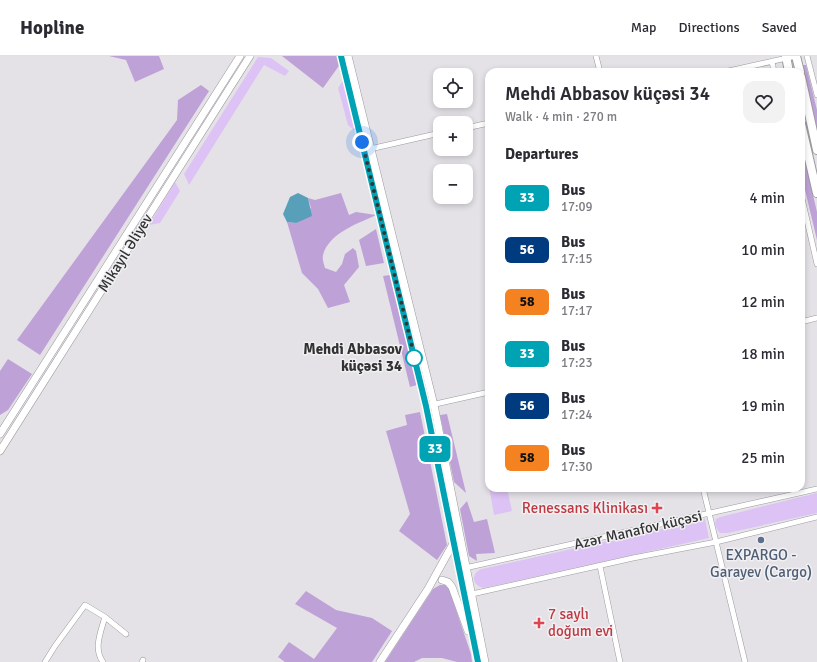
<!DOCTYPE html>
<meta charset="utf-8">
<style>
body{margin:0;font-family:Signika,sans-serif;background:#f2f2f3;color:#2b2b33;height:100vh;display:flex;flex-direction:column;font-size:15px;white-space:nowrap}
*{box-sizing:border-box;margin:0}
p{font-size:13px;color:#7c7c81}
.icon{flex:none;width:22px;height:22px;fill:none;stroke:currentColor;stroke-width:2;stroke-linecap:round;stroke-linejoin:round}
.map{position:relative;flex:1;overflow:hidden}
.sheet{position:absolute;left:485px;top:12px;width:320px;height:424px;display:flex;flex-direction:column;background:#fff;border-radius:12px;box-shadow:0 2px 6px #0003}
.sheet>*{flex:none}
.badge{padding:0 8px;border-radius:6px;font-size:14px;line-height:26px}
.buttons{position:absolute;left:433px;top:12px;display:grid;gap:8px}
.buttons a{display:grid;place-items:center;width:40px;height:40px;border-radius:8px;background:#fff;box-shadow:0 2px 6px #0003;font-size:20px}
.you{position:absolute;width:20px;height:20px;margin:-10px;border:3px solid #fff;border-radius:50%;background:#1a73e8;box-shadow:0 0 0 6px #1a73e833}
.map>.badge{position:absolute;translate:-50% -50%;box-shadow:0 0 0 2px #fff}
h2{padding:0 20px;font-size:15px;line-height:36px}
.round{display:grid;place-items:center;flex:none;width:42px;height:42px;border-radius:12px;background:#f2f2f3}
.summary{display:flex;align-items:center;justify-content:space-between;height:68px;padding:0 20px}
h1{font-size:19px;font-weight:600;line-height:30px}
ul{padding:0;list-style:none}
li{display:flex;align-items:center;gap:12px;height:52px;padding:0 20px}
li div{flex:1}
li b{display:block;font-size:15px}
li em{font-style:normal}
li .badge{min-width:44px;font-weight:700;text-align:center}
header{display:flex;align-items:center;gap:24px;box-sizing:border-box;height:56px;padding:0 20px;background:#fff;border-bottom:1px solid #e1e1e2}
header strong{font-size:19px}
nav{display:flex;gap:22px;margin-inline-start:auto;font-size:14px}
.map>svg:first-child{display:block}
.green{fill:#ddc3f5}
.forest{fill:#bea1d7}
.water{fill:#589fba}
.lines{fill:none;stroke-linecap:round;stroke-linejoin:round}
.street-casing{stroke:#9b9a9d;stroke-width:6}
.secondary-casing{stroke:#9b9a9d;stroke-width:8}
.primary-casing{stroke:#9b9a9d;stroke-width:10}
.street{stroke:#fff;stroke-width:5}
.secondary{stroke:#fff;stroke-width:7}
.primary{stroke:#fff;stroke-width:8}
.line-casing{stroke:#fff;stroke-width:9}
.line{stroke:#00a3b4;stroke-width:6}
.walk{stroke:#343334;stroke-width:4;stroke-dasharray:0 7.2}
.stop-dot{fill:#fff;stroke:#00a3b4;stroke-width:2}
.health-dot{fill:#e0444e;stroke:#f1f0f3;stroke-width:1.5}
.service-dot{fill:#5c6f8a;stroke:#f1f0f3;stroke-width:1.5}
.labels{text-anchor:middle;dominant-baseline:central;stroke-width:3;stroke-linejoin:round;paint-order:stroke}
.street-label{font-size:15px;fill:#343334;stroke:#f1f0f3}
.stop-label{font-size:15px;font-weight:bold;fill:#343334;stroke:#f1f0f3;text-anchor:end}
.health-label{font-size:15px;fill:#be3a42;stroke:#f1f0f3;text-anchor:end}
.service-label{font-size:15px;fill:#4e5e75;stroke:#f1f0f3}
</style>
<header>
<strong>Hopline</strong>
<nav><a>Map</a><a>Directions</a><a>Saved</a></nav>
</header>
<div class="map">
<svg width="817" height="606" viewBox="0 0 817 606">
<rect width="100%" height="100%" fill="#e4e2e6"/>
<path class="green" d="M258,1l13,1 18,13 -4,5 -21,-11 -75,120 -5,-11z
M344,23l12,53 -8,-7 -10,-37z
M175,126l5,9 -20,32 -11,2z
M489,412v20h18l5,23 -18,4 -8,-46z
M817,437v20l-89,20h-8c-4,-5 -6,-8 -4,-14l4,-2z
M705,463l4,19 -225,50c-12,-2 -14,-15 -2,-19z"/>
<path class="forest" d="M109,0h50l5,13 -29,13 -9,-22z
M282,0h57l2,7 -18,25z
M801,9h5l11,45v25z
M201,29l8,6 -169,264 -23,-15 160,-220 1,-20z
M801,101h3l13,55v28l-16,-67z
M341,137l8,22 7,-3 20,3c-19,9 -47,18 -53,40 -1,4 1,9 2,13l11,4 6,-8 3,-10 8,-6 3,3 3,16 -15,18 6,17 -22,6 -10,-19 -16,-16 -15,-51 9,1 15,-15 -3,-10 7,2z
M376,173l8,34 -18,3 -7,-26z
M390,219l27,110 -7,2 -27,-111z
M8,303l24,15 -24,36 -8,5v-44z
M420,356l27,133 -10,15 -38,-29 11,-17 -24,-83 21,-6 -2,-10z
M447,358l19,79 -12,-11 -14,-67z
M467,445l7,21 13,-3 8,34 -19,1 1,7 -8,-5 -9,-47z
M440,529h5l4,4 22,65 1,8h-15l-15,-4h-20l-8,4h-29l48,-73z
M306,535l30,19 36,8 20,13 -20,31h-87l-7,-5 11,-15 25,17 23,-31 -42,-24z"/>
<path class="water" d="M298,137l10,5 4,18 -16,7 -9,-1 -4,-8 7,-17z"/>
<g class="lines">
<g class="street-casing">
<path id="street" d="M596,0l4,16
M807,0l10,39
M772,5l2,11
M724,16l72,-16
M466,72l23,-5
M370,93l70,-16
M801,138l16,70
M801,266l16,-4
M431,349l58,-13
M703,432l42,174
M600,510l20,96
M465,512l352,-79
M472,538l161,-36 83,-16 101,-25
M105,561l21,17
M45,606l10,-16 30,-41 20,12c-4,14 -12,32 -2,45
M142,606l1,-2"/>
</g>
<g class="secondary-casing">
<path id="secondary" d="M341,0l85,350 52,256
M348,0l86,349 51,257
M0,378l240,-378
M0,395l250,-395
M442,524l6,2 4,5 16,44
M380,606l48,-73 26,-47"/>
</g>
<g class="primary-casing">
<path id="primary" d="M786,0l3,16
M796,0l4,16
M801,21l16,73
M801,68l16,69"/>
</g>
<use href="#street" class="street"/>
<use href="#secondary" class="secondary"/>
<use href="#primary" class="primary"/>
</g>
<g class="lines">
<g class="line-casing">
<path id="line" d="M341,0l85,350 52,256"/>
</g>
<use href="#line" class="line"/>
<path class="walk" d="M362,86l54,221 -2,-5"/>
</g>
<circle class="stop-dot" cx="414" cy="302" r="8"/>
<g class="health-dot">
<path d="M655 446h4v4h4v4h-4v4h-4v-4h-4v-4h4z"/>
<path d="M537 561h4v4h4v4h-4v4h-4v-4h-4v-4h4z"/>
</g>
<circle class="service-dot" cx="761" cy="484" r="4"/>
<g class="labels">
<g class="street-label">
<text transform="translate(125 197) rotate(-58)">Mikayıl Əliyev</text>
<text transform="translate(638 474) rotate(-13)">Azər Manafov küçəsi</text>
</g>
<g class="stop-label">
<text x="402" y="293">Mehdi Abbasov<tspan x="402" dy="17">küçəsi 34</tspan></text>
</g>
<g class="health-label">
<text x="648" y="452">Renessans Klinikası</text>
<text x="548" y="558" text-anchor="start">7 saylı<tspan x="548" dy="17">doğum evi</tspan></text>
</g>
<g class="service-label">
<text x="761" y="499">EXPARGO -<tspan x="761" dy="17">Garayev (Cargo)</tspan></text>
</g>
</g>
</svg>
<div class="buttons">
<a><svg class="icon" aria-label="locate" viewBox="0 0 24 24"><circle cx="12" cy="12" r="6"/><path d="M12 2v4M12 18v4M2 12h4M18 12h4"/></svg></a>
<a>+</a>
<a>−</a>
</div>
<div class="you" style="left:362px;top:86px"></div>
<b class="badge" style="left:435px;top:393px;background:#00a3b4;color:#fff">33</b>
<section class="sheet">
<div class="summary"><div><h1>Mehdi Abbasov küçəsi 34</h1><p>Walk · 4 min · 270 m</p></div><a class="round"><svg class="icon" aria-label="heart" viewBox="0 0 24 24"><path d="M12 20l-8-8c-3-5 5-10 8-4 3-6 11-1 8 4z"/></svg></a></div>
<h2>Departures</h2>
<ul>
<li><span class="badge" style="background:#00a3b4;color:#fff">33</span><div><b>Bus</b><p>17:09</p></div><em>4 min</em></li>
<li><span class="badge" style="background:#003b80;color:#fff">56</span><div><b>Bus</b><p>17:15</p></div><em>10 min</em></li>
<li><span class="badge" style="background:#f58220;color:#111">58</span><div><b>Bus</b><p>17:17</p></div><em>12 min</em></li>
<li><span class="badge" style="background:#00a3b4;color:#fff">33</span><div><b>Bus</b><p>17:23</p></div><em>18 min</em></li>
<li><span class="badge" style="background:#003b80;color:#fff">56</span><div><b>Bus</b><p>17:24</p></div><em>19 min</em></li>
<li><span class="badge" style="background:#f58220;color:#111">58</span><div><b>Bus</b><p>17:30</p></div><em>25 min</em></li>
</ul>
</section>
</div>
